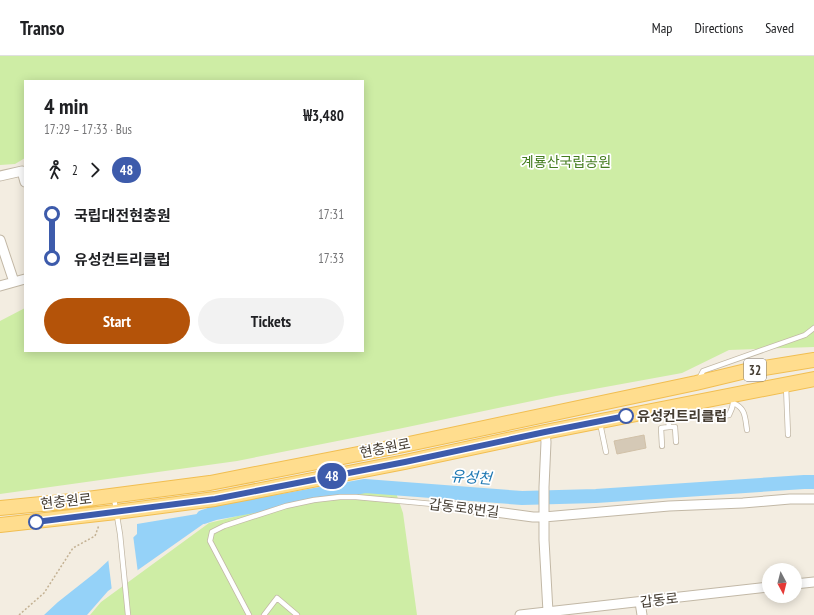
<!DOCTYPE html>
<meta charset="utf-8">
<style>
body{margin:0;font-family:"PT Sans Narrow","Noto Sans KR",sans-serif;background:#f2f2f2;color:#202124;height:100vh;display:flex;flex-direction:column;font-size:15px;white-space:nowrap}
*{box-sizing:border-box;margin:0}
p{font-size:13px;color:#757577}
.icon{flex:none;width:22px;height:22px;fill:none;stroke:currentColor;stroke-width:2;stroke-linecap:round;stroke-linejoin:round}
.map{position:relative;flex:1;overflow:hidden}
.side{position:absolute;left:24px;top:24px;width:340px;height:272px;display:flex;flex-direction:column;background:#fff;border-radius:0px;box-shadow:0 2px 10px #0003}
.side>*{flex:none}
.badge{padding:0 8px;border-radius:13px;font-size:14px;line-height:26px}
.needle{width:26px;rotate:173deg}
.fabs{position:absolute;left:762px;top:507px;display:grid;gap:8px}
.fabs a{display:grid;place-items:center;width:40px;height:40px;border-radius:50%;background:#fff;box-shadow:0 2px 10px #0003;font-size:20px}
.map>.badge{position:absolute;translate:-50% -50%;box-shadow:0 0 0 2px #fff}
.legs{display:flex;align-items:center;gap:6px;height:44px;padding:0 20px;font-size:13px}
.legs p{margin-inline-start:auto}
.summary{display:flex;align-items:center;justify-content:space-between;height:68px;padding:0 20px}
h1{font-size:22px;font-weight:700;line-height:30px}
.action{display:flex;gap:8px;margin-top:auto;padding:8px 20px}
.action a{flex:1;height:46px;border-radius:24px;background:#b45309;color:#fff;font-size:16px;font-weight:700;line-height:46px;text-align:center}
.action a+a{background:#f2f2f2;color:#202124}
ul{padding:0 20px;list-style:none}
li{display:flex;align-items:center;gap:14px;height:44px;font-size:15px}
li i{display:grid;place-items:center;width:6px;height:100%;margin:0 5px;background:currentColor}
li i::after{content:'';width:10px;height:10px;margin:-5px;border:3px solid;border-radius:50%;background:#fff}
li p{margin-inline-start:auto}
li:first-child i{background:linear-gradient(#0000 50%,currentColor 0)}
li:last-child i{background:linear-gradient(currentColor 50%,#0000 0)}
header{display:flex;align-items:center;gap:24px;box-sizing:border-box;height:56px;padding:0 20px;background:#fff;border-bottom:1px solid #e0e0e0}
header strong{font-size:19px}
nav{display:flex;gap:22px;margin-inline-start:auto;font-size:14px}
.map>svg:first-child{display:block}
.green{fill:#ceeda5}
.water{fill:#95d2f8}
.pier{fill:#f3ede1}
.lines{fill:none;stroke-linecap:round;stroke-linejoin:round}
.river{stroke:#95d2f8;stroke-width:14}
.building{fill:#d5c9b6;stroke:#d1c1a8}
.lane-casing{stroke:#c2b8a6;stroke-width:6}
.street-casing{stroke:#c2b8a6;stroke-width:11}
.primary-casing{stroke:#f1be51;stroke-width:16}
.path{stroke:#c3b193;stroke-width:1.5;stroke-dasharray:2 2;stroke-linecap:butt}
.lane{stroke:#fff;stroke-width:4.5}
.street{stroke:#fff;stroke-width:9}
.primary{stroke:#ffdd8e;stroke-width:14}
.line-1-casing{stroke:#fff;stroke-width:9}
.line-1{stroke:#3d5bab;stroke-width:6}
.stop-1-dot{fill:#fff;stroke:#3d5bab;stroke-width:2}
.labels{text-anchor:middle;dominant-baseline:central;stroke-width:3.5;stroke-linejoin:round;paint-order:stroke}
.shield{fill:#fff;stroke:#7d7770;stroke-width:1}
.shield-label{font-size:13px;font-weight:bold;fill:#453d32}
.park-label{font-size:14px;fill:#447c1f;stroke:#fff}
.stop-label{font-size:14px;font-weight:bold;fill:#453d32;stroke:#fff;text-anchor:start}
.street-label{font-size:14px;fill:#453d32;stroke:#fff}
.water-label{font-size:15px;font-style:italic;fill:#1e78b3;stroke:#fff}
</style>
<header>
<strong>Transo</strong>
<nav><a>Map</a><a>Directions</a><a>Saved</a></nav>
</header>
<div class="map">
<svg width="814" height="559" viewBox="0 0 814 559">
<rect width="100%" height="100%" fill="#f3ede1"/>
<path class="green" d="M0,0h814v291l-85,3 -47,23 -126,23 -158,33 -161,32 -237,33v-173l25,-13v43h338v-270h-338v77l-10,6 -15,1z
M395,434l8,23 14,102h-327l11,-13 108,-79 119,-29z"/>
<path class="water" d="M221,454v6l-12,4 -101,71 -21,24h-43l14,-13 38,-30 41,-38v-10z"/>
<path class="pier" d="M133,479l5,38 -26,18 -4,-33z"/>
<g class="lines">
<path class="river" d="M203,461l12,-4 150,-27 157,12 74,-2 208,-14h10"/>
</g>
<path class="building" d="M644,379l2,13 -29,6 -3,-13z"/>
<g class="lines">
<g class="lane-casing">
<path id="lane" d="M699,323l4,-8 102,-36 9,-7
M786,330l2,49
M733,345v2c13,5 12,15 14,27
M690,349l2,7 8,8 29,-5 3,-7 1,-5
M600,367l6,29
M669,371h6l1,15
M662,390l-1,-18 8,-1 -2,-17
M114,442l6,36 8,81
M249,559l-39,-74 2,-9 12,-6 62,-20 28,-6 26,-3h16l88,8
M264,559l13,-17 20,17"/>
</g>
<g class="street-casing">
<path id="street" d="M0,120l22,-5 3,11
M0,184l14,42
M0,230l25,-7
M545,376l1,10 -2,45v53l4,72
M444,449l89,12h11l125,-11 74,-3 47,-4h24
M795,528l19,-2
M640,546l2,13
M520,559l249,-28"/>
</g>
<g class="primary-casing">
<path id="primary" d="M0,452l72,-7 138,-18 194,-38 292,-62 50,-12 68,-11
M0,469l116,-13 99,-13 190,-37 140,-30 269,-53"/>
</g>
<path class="path" d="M19,559l25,-22 29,-45 22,-12 4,-11"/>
<use href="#lane" class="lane"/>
<use href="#street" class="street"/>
<use href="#primary" class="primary"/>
</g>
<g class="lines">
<g class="line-1-casing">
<path id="line-1" d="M36,466l179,-23 190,-37 140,-30 81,-16"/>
</g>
<use href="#line-1" class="line-1"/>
</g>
<g class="stop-1-dot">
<circle cx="626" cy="360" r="7"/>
<circle cx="36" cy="466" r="7"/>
</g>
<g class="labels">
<rect class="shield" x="744" y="303" width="22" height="22" rx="3"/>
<g class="shield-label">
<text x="755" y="314">32</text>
</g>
<g class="park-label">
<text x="566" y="106">계룡산국립공원</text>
</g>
<g class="stop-label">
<text x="637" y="360">유성컨트리클럽</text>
</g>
<g class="street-label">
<text transform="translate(385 392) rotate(-11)">현충원로</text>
<text transform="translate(66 445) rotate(-6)">현충원로</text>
<text transform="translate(464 452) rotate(7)">갑동로8번길</text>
<text transform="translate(659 544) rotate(-7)">갑동로</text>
</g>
<g class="water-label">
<text transform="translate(471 421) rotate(4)">유성천</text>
</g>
</g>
</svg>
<div class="fabs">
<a><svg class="needle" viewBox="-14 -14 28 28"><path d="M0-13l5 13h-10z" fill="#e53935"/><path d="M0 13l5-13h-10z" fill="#757577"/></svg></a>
</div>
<b class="badge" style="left:332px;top:420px;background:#3d5bab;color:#fff">48</b>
<section class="side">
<div class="summary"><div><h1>4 min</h1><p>17:29 – 17:33 · Bus</p></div><b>₩3,480</b></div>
<div class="legs"><svg class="icon" aria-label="walk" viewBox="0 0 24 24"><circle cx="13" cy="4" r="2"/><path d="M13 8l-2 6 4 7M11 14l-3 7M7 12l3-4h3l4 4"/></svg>2<svg class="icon" aria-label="forward" viewBox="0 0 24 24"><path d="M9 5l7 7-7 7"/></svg><b class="badge" style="background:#3d5bab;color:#fff">48</b></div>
<ul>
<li><i style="color:#3d5bab"></i><b>국립대전현충원</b><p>17:31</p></li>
<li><i style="color:#3d5bab"></i><b>유성컨트리클럽</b><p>17:33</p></li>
</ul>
<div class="action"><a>Start</a><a>Tickets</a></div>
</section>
</div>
